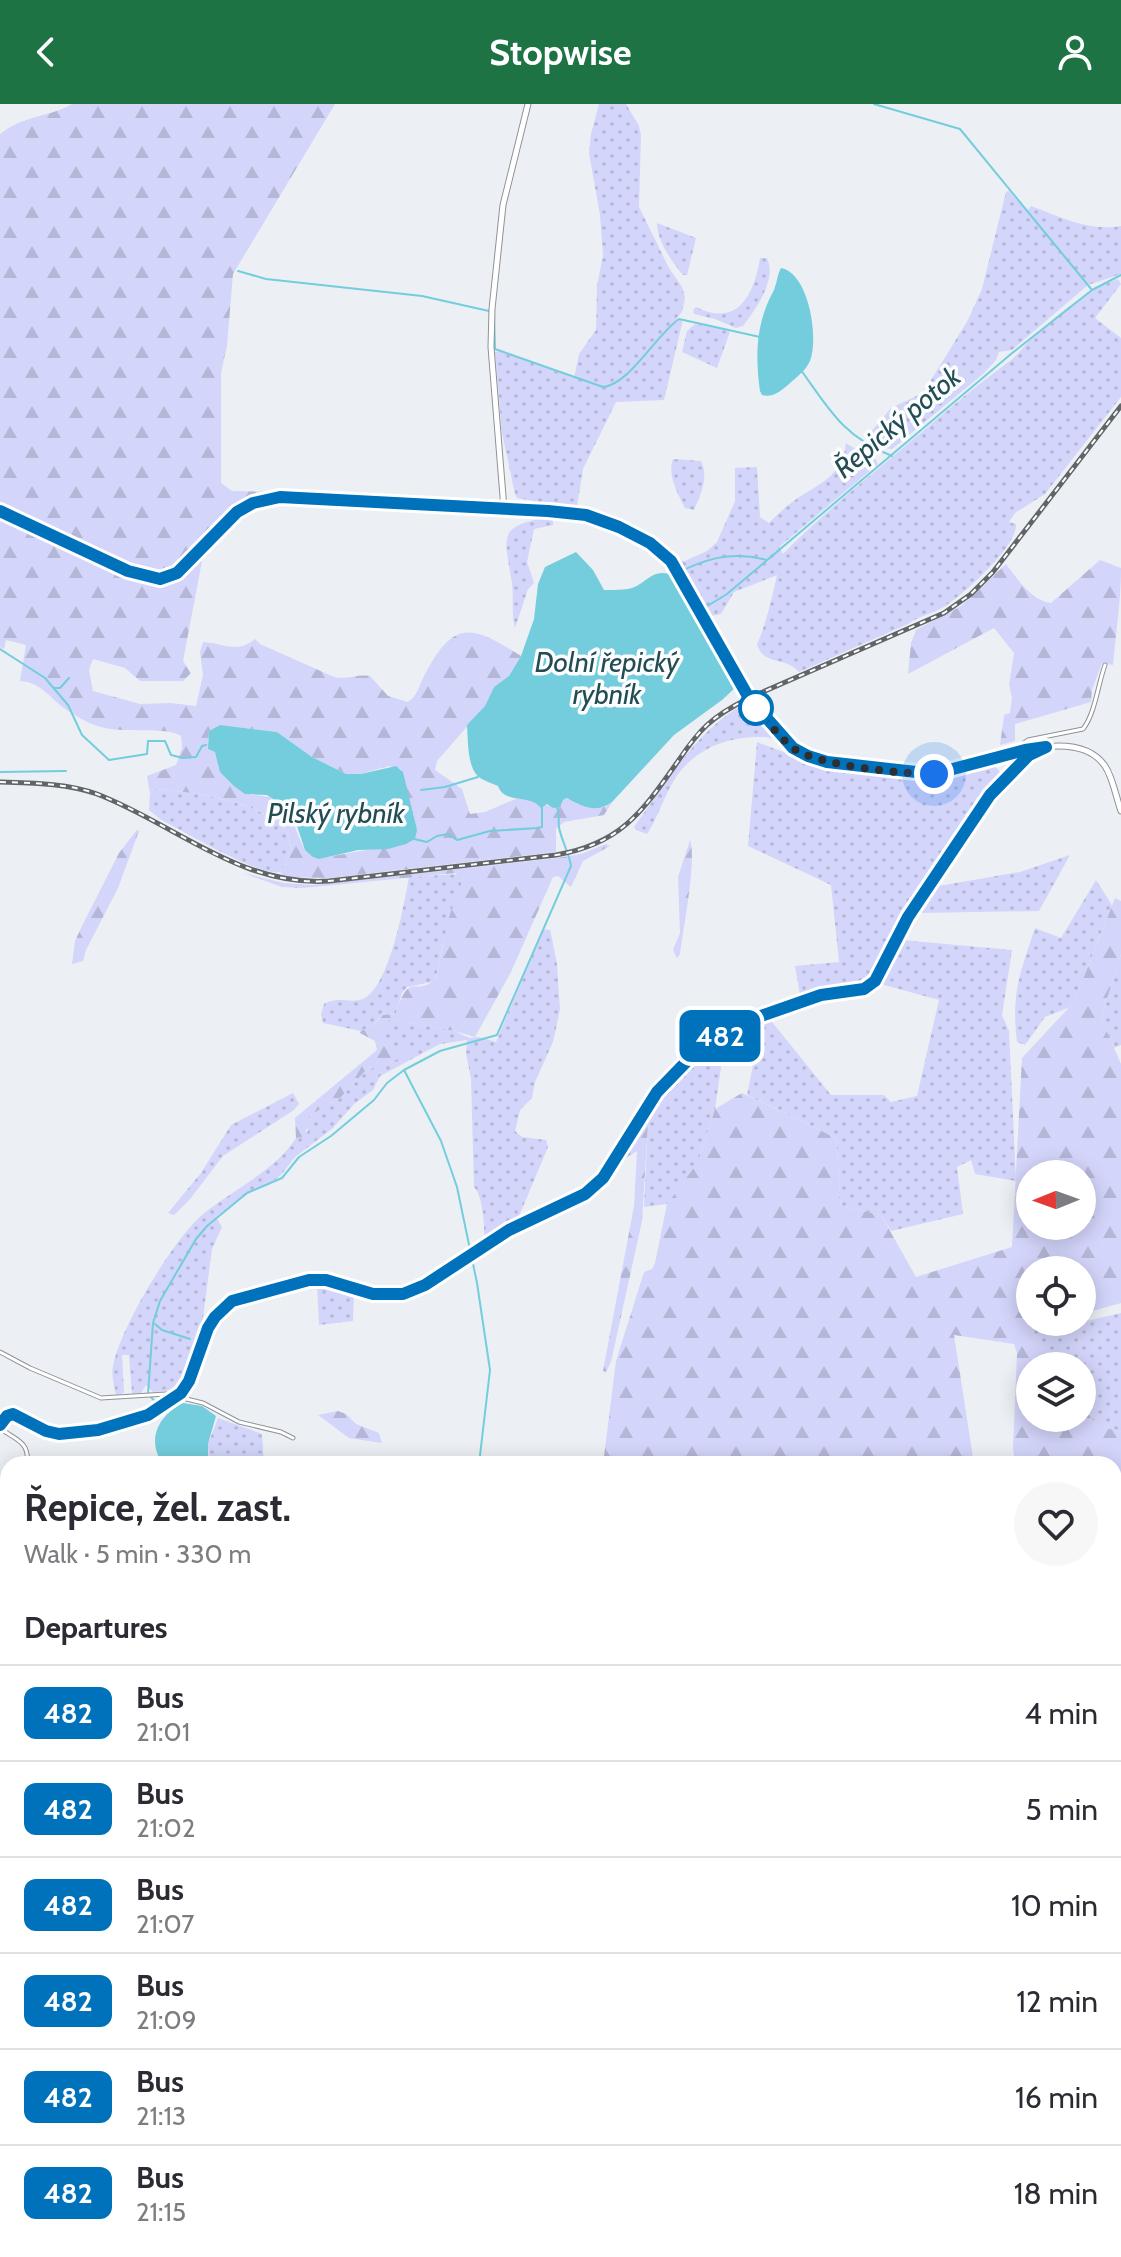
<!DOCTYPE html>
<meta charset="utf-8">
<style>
body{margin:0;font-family:Cabin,sans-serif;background:#f7f7f7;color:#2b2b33;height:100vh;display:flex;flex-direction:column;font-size:30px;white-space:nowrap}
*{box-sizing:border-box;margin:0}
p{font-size:26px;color:#7c7c81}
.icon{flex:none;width:44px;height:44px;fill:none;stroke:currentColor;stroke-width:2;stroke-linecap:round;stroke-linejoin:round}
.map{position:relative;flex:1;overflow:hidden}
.drawer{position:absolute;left:0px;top:1352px;width:1122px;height:802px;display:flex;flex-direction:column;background:#fff;border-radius:24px 24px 0 0;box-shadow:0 4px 20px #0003}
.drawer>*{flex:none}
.badge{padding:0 16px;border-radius:12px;font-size:28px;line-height:52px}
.needle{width:52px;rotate:269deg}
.fabs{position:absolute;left:1016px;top:1056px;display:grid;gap:16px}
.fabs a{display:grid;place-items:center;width:80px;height:80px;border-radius:50%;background:#fff;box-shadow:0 4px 20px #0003;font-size:40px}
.you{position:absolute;width:40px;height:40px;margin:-20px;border:6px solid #fff;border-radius:50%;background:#1a73e8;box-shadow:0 0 0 12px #1a73e833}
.map>.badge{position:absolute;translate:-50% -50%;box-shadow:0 0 0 4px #fff}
h2{padding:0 24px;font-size:30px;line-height:72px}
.round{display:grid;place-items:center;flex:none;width:84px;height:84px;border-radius:42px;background:#f7f7f7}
.summary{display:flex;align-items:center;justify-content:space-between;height:136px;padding:0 24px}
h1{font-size:38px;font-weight:700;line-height:60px}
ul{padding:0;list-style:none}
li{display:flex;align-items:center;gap:24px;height:96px;padding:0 24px;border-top:2px solid #e1e1e2}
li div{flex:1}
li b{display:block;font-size:30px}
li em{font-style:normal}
li .badge{min-width:88px;font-weight:700;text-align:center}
header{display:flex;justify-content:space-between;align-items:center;height:104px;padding:0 24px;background:#1e7345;color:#fff;font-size:36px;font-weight:700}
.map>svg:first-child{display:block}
.grass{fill:url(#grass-dots)}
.forest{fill:url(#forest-firs);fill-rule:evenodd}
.water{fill:#73cddc}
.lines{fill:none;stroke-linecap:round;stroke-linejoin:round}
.stream{stroke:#73cddc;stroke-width:2}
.street-casing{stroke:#8f9296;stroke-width:5}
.secondary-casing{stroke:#8f9296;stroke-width:7}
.street{stroke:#fff;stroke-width:3}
.secondary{stroke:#fff;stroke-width:5}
.rail-casing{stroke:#626567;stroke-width:5}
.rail{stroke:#fcfdff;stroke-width:2;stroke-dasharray:6;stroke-linecap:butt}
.line-casing{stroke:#fff;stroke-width:18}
.line{stroke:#0072bc;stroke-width:12}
.walk{stroke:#2c2e2f;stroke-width:8;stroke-dasharray:0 14.4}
.stop-dot{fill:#fff;stroke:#0072bc;stroke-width:4}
.labels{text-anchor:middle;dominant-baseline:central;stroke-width:7;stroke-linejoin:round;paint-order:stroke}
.water-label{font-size:28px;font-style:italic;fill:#234c53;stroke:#fcfdff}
</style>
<header><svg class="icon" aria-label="back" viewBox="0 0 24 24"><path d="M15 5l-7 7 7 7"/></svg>Stopwise<svg class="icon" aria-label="person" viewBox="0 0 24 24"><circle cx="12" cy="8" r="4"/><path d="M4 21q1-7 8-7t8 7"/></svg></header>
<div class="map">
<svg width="1121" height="2153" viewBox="0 0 1121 2153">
<defs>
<pattern id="grass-dots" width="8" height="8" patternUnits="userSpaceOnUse" patternTransform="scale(2)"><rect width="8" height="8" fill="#d3d5fa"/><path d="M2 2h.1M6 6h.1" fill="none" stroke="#b5b7d7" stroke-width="1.8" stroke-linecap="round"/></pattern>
<pattern id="forest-firs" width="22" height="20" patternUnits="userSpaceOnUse" patternTransform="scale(2)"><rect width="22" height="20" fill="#d3d5fa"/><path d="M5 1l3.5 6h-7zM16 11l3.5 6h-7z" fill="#b5b7d7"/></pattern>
</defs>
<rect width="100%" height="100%" fill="#ecf0f4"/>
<path class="grass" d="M599,0h27l13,22 2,9 -2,72 30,61 13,19 3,11 -3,14 -6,7h6v5l-18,76 -48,2 -33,67 -6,37 -4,2 -56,-10 -2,-4 -13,-61 -7,-81 5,-1 74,27 5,-24 17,-24 1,-44 6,-31 -3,-40 -11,-62 2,-19z
M1009,87l18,20 4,-5c29,11 59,26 90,20v48l-33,11 -76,65 -13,2 -3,8 -13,14 -91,75 -10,-1 -11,-7v-9l20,-24 32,-15 45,-73 14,-31 24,-97z
M657,119l39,15 -9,37h-4c-11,-13 -26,-34 -26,-52z
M760,154h7c10,22 -11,51 -24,68l-7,2 -21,-9 -21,-5 -1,-4 3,-3c42,21 58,-12 64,-49z
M1118,175l3,5 -26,34 26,20v59l-76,97 -30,19 -6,9 7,2c2,22 -55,73 -74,84 -11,6 -23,8 -34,16l-109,48c-13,-16 -36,-6 -42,-28 8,-16 16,-50 20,-69l-43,17 -13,22 -14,3 -33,-57 11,1 22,-10 10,-9 18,-41v-33l22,-1 3,50 9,6c9,-9 18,-18 29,-25 23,-15 45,-23 48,-55l11,7 5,-2 11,6 5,10 -99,83 4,7c36,-37 76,-69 115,-102 36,-30 71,-61 109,-89 10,-6 17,-18 26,-26 26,-23 53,-47 85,-58z
M695,220l18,2 17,6 -13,36 -35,-16 5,-21z
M673,355l28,2c8,16 0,33 -7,49l-9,-2c-7,-14 -18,-33 -12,-49z
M550,413l3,3v5l-19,4 -7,33 7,21 -6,6 -13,39c-4,-14 -1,-30 -3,-45 -7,-46 -17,-57 38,-66z
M745,599l27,31v4c-36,-5 -75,8 -96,39 -12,18 -17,39 -29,57l-11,-4 -2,-3c36,-49 58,-92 111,-124z
M757,638l53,20 111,14 20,2 52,-15 9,12 -98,137 -32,66 -14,9 -37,4 -20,9 -6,-34 44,-4 -8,-77 -83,-39z
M154,685c37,2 175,19 126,83 -20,5 -97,-41 -120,-53l-11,-9 1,-17z
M1070,751l-31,56 -120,2v-5l14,-21 87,-15z
M459,770l4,5 -20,64 -7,34 -4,5 -25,5 -5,6 -6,20 -14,2 -10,11 -11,5 -38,-8 -2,-9 3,-10c16,-9 27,1 41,-6 25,-15 39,-93 44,-121z
M1096,776l16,25 -38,97 -6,6 -23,9 -20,28 -8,-3c-6,-49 3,-69 18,-114l26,10z
M543,825l7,1 1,4 6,30 3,45 -3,15 -4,18 -18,40 -3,16 -12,12 -5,21 7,6 24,3 2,7 -31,74 -33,20c1,-14 -1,-45 -10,-54l-3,-108 -5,-26 1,-13 -27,4 -60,32 -7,14 -19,14 -21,24 -38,29 -14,18 -12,10 -20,8 -33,24 6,10 -10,22 -12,92 -9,27 -7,13 -11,9 -20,2 -7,-7 -5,8 -9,1 -3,-39h-7l2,38 -8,2c-2,-10 -5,-21 -3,-29 7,-38 60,-126 89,-151 30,-25 73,-44 94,-77h5l7,-7 -2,-9 3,-6 32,-19 24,-26 50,-20 -33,-6v-16l8,-10 65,12 14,7 10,-1 17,5z
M902,836l110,10 -10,65 7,16 7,150 -41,-7 -4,-14 -14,7 6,47 -72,17 -10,-16 -40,-9 -5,-68 -89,-43 15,-75 6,-3 63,78h53l7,7 26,-6 22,-96 -62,-17z
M1121,850v91l-7,3 -13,-30z
M721,937l3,6 -9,62 -17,53 -31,42 -23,3 4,-83c5,-9 4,-17 8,-25 15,-24 42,-41 65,-58z
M293,989l6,11 -5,6 -71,46 -33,43 -16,16 -6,-2 33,-40 30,-48z
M317,1179l12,1 25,10 -1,27 -34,4z
M1121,1209v119l-25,-7 -14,-21v-38h-26l-25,-37 51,-7z
M218,1314l44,16 2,30h-55l-1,-20z"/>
<path class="forest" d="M72,0h263l-102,170 -6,72 -6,27v110l11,8 46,1c-16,8 -32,9 -47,20 -24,19 -36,49 -63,63l-25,-1 -124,-56 -19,-11v-373c26,-20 48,-16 72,-30z
M0,410c26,15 135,70 160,69 15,-1 25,-12 36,-22h6l-19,100 8,12 -8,8h-43l-15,-13 -32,-9 -4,11 4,21 47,13 31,-1 25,3 7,-31 -3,-23 3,-10c20,1 35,12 52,-3l5,5 74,33c13,3 23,-3 36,-1l18,20 20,6c10,-7 11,-16 16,-26 30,-58 48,-51 97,-20l-12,20 -15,11 -9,19 -48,55 -2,9 27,19 8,25 15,-2 35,-15 33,10 14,-9 10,6 28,3 8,-6 -9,14 -40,7 -8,7v23l-227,26 -44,-1 -5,-5c49,-64 -88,-81 -126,-83l-4,4 -3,-17 29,-11 6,-17 -1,-12c-15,-10 -56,-2 -80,-9 -11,-3 -24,-10 -34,-17 -16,-10 -25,-28 -47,-29l6,-36 -20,-5 -2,9 -4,-2zM220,621l57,7 35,25 34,17h15l28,-8 12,3 9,41 1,32 -84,15 -22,-7c-14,-28 -16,-56 -55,-55l-35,-43 -7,-3 1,-18z
M1100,456l21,8c0,33 -5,64 -8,97l-11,-2 -10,27 -1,12 -76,22v17l-15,4 4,-30 6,-2 2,-15 -3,-13 5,-32 -20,-25 -86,46 3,-31 5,-13 45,-24 45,-42c11,14 25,37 45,39z
M137,726l2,1 -21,57 -32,62 -3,11 -11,3 3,-23 7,-15 37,-73z
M690,736c7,20 -7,89 -10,114l-3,4 -4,-8 7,-17 -2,-56z
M606,740l4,2 -27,15 -12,26 -13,-11 -5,1 -42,95 -36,65 -20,-6 -65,-12 -8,10v16l34,5 -9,6 -42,15 -24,26 -32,19 -4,21 -9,1 -1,-20 82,-68 -2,-9 -15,-8 1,-2 11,-5 11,-11 13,-2c14,-45 19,-14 40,-35l12,-58 15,-41 -7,-6 -153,15 -21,-1 -39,-14 41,10 28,2 245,-27 24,-4z
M1115,794l6,3v53l-20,64 20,46v239l-39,11v-44h-52v52h24l-23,7 25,37h-26v52h52v-14l14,21 25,7v178l-7,1v-147h-99l-2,-16 4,-95 -3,-9 -60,-9 20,129h-371l13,-103 28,-89 8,-3 3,-6 12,-59 31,-42 17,-53 27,-16 94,45 5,68 40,9 35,62 96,-30 10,-189 52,-56zM1030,1070h52v52h-52z
M653,999v11l-5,10 -6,97 -31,141 -5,10 -3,-1 31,-165 3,-55 -10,6 -12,13 -1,-2z
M338,1307l8,3 10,10 23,9 3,10 -33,-5 -31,-23z
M1121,1828v325h-123l-13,-7h129v-313z
M56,2146h91l2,7h-103z
M432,2146h385l-8,7h-379z"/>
<path class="water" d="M781,164c28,5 38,70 29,93 -4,9 -13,16 -21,23 -8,7 -16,14 -27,11l-2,-4c-5,-35 -4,-68 13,-99 4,-8 4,-17 8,-24z
M576,448l17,18 11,20c8,0 21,0 28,-2 14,-5 20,-19 37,-14l65,108 1,6 -13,12 -48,35 -61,66c-15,13 -31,6 -46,-3l-4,2 -3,7 -7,1 -6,-4 -6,4c-12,-15 -36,-3 -43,-22 -6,-3 -14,-5 -19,-9 -12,-9 -11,-38 -12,-52l18,-19 9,-19 15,-11 12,-20 13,-37 4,-35 7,-17z
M220,621l57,7 35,25 34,17h15l35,-8 7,6 14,58 -2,9 -9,5 -18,5 -30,1 -39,9 -6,-2 -8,-7 -9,-27 -20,-22 -9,-6 -22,-1 -11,-8 -14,-14 -5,-20 -7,-3 1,-18z
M183,1299l19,3 14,10 -8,28v20h-45c-17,-24 -5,-48 20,-61z"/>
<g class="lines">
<path class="stream" d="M874,0l86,25 132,161
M238,167l28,8 156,17 67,15
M494,209l1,36 108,38c27,-3 52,-51 76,-68l81,18
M801,266c29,41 43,67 91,86
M671,472c33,-17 60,-26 96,-16
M704,504l23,-14 284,-240 81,-64 29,-15
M0,545l45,29 23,27 14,30 27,25 38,-6 1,-13h17l6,14 12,3 13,-1 6,-11 4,-1
M55,584h5l9,-10
M0,668l66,-1
M421,686l24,-3 33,-10
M414,735l13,3 10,-6 11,-2 9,6 33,-9 48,-3 4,-1v-20
M404,966l37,71 16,46 20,96 13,87 -11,94
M155,1220l7,6 28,9
M166,1309l-18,-19 5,-71 7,-22 36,-62 11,-13 40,-33 35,-15 17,-21 32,-21 43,-36 13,-17 17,-13 36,-19 57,-16 74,-169c-2,-14 -10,-26 -12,-39 -1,-8 1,-13 -2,-20"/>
<g class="street-casing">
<path id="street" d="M1025,645l-1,-6 4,-3 55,-11c12,-15 15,-45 22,-64
M0,1248l30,16 71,30 65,-4 37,9 36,19 42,10 12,6
M0,1324c15,12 30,13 27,36
M1114,1689l7,-11"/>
</g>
<g class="secondary-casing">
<path id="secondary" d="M504,405l-13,-162 1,-38 11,-104 25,-101
M0,407c31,19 67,32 100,47 16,7 34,18 51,21 8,1 17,0 24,-4 45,-27 39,-69 105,-78l268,14c115,10 128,57 178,148 12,22 24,42 40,60 14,16 27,31 46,38 20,8 106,19 126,16 42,-6 135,-53 167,-7 8,12 11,31 16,45
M0,1321l7,-9 6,-2 33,17 13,3 39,-4 50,-15 33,-22 8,-12 19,-53 7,-11 17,-16 77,-21h17l57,15 31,-5 95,-60 76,-36 18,-16 54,-86 33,-34 51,-35 80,-28 43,-6 11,-8 33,-64 82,-122 39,-40 17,-8
M1114,1628l7,-5
M40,2153l10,-7"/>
</g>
<use href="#street" class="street"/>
<use href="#secondary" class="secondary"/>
<g class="rail-casing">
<path id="rail" d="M0,678c32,1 66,1 97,12 78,30 144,93 232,87l227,-26c63,-11 85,-41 120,-91 9,-13 18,-27 31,-39 12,-11 26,-19 42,-27l195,-85 27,-19 22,-22 128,-166"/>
</g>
<use href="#rail" class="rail"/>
</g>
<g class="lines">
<g class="line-casing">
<path id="line" d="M0,407l128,60 32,8 17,-6 60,-61 16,-9 27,-6 268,14 38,4 33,12 31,16 21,18 78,137 44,50 15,8 19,6 107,12 91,-24 21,-3 -17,8 -39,40 -82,122 -33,64 -11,8 -43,6 -80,28 -51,35 -33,34 -54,86 -18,16 -76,36 -84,55 -22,9h-30l-47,-14h-17l-77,21 -17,16 -7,11 -19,53 -8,12 -33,22 -50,15 -39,4 -13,-3 -33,-17 -6,2 -7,9"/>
</g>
<use href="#line" class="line"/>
<path class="walk" d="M756,604c9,10 24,30 37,40 24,18 111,26 141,26"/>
</g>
<circle class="stop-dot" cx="756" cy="604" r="16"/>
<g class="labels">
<g class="water-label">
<text transform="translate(897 318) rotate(-40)">Řepický potok</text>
<text x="607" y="558">Dolní řepický<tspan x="607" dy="32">rybník</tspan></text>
<text x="336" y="709">Pilský rybník</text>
</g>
</g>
</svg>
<div class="fabs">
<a><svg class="needle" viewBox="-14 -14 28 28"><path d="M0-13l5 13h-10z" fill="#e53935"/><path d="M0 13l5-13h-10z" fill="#7c7c81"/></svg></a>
<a><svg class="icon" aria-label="locate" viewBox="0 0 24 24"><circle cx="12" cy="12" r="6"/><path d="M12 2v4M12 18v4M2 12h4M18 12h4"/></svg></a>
<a><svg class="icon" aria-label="layers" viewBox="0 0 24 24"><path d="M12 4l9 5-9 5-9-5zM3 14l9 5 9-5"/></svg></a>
</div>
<div class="you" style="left:934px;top:670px"></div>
<b class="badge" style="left:720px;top:932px;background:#0072bc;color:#fff">482</b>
<section class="drawer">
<div class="summary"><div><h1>Řepice, žel. zast.</h1><p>Walk · 5 min · 330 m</p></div><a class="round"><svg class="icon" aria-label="heart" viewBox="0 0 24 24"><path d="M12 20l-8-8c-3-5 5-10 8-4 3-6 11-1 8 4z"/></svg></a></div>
<h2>Departures</h2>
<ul>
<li><span class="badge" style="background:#0072bc;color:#fff">482</span><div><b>Bus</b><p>21:01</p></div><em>4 min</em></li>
<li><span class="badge" style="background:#0072bc;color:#fff">482</span><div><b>Bus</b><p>21:02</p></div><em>5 min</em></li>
<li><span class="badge" style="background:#0072bc;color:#fff">482</span><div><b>Bus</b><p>21:07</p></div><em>10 min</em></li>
<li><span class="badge" style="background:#0072bc;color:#fff">482</span><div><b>Bus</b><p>21:09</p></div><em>12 min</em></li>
<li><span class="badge" style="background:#0072bc;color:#fff">482</span><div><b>Bus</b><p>21:13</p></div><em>16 min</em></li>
<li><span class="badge" style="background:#0072bc;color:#fff">482</span><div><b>Bus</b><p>21:15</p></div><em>18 min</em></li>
</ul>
</section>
</div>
